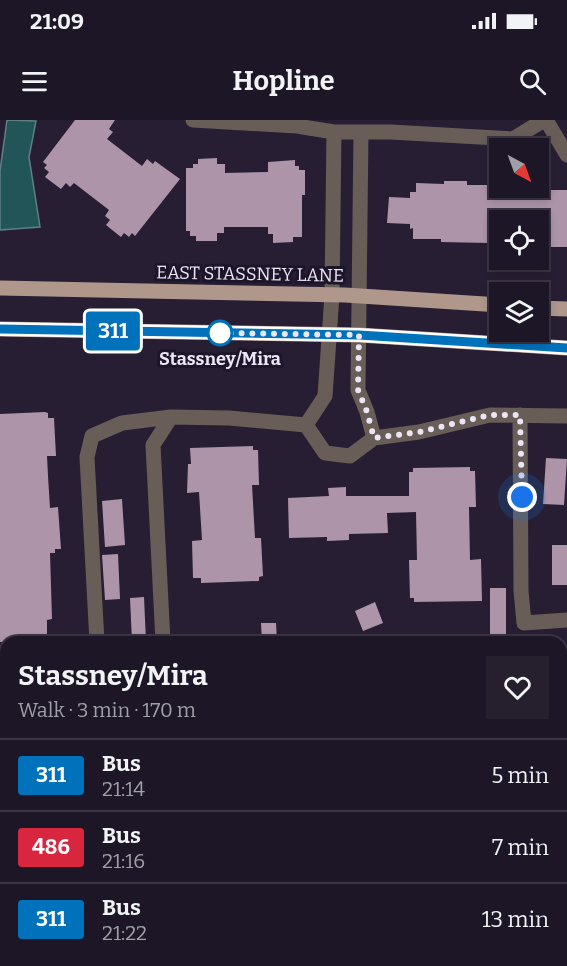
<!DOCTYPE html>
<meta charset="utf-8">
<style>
body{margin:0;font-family:Bitter,serif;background:#251f2e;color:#f1f3f6;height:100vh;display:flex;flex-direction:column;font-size:22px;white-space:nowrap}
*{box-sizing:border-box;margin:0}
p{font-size:20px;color:#a09fa7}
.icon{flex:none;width:33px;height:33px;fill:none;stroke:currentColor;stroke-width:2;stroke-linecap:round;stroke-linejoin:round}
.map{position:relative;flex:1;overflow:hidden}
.sheet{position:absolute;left:0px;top:516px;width:567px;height:330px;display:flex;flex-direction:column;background:#1d1626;border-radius:18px 18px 0 0;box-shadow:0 3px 9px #0003,0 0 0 2px #3b3543}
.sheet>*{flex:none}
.badge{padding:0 12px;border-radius:4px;font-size:21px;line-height:39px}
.needle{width:39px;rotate:139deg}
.fabs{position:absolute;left:489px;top:18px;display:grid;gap:12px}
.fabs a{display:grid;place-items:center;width:60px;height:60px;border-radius:0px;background:#1d1626;box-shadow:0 3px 9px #0003,0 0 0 2px #3b3543;font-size:30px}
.you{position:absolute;width:30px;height:30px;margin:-15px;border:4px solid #fff;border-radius:50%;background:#1a73e8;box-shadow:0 0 0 9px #1a73e833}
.map>.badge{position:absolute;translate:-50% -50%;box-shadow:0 0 0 3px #fff}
.round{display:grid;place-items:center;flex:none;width:63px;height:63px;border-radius:0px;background:#251f2e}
.overview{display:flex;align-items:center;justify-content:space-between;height:102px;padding:0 18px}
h1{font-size:28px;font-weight:700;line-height:45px}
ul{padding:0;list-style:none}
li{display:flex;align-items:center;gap:18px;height:72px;padding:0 18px;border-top:2px solid #3b3543}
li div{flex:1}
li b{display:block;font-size:22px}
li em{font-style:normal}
li .badge{min-width:66px;font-weight:700;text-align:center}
.status{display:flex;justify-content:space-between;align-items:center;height:42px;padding:0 30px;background:#1d1626;direction:ltr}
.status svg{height:16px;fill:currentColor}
header{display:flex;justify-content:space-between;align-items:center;height:78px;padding:0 18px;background:#1d1626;font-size:27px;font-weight:700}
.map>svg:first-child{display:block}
.green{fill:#404f23}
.water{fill:#215557;stroke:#5e8086;stroke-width:1.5}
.building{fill:#ad94a9}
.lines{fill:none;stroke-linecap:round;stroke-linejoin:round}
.minor{stroke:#695d57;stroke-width:15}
.major{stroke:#b0978b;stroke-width:15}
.line-casing{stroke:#fff;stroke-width:14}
.line{stroke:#0072bc;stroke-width:9}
.walk{stroke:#ebe6f5;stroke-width:6;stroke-dasharray:0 10.8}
.stop-dot{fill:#fff;stroke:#0072bc;stroke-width:3}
.labels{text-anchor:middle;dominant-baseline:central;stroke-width:6;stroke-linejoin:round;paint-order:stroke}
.street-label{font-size:18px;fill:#ebe6f5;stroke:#1d1529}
.stop-label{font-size:18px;font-weight:bold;fill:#ebe6f5;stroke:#1d1529}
</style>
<div class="status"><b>21:09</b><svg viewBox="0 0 49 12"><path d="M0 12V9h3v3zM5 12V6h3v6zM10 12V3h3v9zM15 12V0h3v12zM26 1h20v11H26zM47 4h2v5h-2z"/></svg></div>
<header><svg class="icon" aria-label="menu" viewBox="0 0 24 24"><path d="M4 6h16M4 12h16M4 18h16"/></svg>Hopline<svg class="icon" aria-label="search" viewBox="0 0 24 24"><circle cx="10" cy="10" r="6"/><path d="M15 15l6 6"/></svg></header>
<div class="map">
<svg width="567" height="846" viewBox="0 0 567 846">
<rect width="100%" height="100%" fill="#271e33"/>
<path class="green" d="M561,648h6v198h-567v-33l6,-3v30h555z"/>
<path class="water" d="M7,0l29,1 -7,36 11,70 -40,3v-59z
M567,833v13h-39l15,-6h18v-6z"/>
<path class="building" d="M75,0h40l-6,9 4,3 -6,7 35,27 5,-7 6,5 2,-3 25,18 -45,57 -3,-3 -3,4 -5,-4 -3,4 -15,-12 4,-5 -5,-4 4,-6 -35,-27 -4,4 -4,-4 -5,6 -16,-12 4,-5 -5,-4 3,-3 -4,-3z
M217,38v6h8v9l43,-1v-10l27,-2v6h4v4h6v25h-3v42h-9v5l-20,1v-9h-5v-7h-44v6h-7v8h-21v-5h-6v-5h-4v-63h7v-4h5v-5z
M444,61h23v4h23v3h50v2h27v57h-29v-27h-38v20l-11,-1v4l-48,-1v-3h-28v-11l-3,1v-5l-23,-1 2,-26 21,1v-6h6v-9l28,1z
M45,292l3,1v5h6l2,38h-9l1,20 2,32 8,-1 3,42h-6v4h-5l2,66 -5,1v22h-47v-228z
M253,326v4h5l1,35h-7l3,53h6l2,38 -4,1v4l-58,2v-5h-8l-1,-37 10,-1 -3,-48 -12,1 1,-29h3l-1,-16z
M546,338l21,1 -3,46 -21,-1z
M470,347v4h5l1,36h-7l1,53 11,-1 1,42 -68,1v-4h-4l-1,-38h8l-1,-48 -29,1 1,20 -39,1v6l-22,1v-4l-38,1 -1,-40 41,-2 -1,-8 18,-1v9h63v-24h4v-4z
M122,379l3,46 -20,2 -3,-46z
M552,425h15v40h-15z
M118,434l2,45 -15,1 -3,-45z
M490,468h16v46h-16z
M144,477l2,45h-14l-2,-44z
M375,482l8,21 -20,8 -8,-20z
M261,503h15l1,19h-15z"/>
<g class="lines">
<path class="minor" d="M193,0l104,6 37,6h57l122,7 31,-19
M546,0l21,35
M361,12l-3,258 9,22 7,26
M520,295l1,176 3,32 43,-3
M306,305l19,-29 7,-101 2,-163
M306,305l19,28 25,3 24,-18 45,-6 71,-17 77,1
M97,522l-10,-185 5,-21 30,-13 49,-6 58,1 77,7
M163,522l-10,-197 18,-28"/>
<path class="major" d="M0,168l345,7 155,10
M538,188l29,1
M0,209l359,6 208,13"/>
</g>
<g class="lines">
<g class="line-casing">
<path id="line" d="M0,209l359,6 208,13"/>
</g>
<use href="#line" class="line"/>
<path class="walk" d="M220,213l139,2 -1,55 9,22 7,26 45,-6 71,-17h30l2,82"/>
</g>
<circle class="stop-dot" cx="220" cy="213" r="12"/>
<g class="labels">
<g class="street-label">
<text transform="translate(250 154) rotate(1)">EAST STASSNEY LANE</text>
</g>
<g class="stop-label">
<text x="220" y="239">Stassney/Mira</text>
</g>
</g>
</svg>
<div class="fabs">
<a><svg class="needle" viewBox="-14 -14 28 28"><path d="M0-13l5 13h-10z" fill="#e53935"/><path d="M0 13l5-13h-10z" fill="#a09fa7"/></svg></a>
<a><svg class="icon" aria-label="locate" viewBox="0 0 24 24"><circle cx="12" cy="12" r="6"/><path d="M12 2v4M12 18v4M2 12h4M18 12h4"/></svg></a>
<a><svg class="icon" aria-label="layers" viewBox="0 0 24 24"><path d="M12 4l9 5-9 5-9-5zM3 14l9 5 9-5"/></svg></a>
</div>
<div class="you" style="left:522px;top:377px"></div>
<b class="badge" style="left:113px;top:211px;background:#0072bc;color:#fff">311</b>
<section class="sheet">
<div class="overview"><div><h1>Stassney/Mira</h1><p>Walk · 3 min · 170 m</p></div><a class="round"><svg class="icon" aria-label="heart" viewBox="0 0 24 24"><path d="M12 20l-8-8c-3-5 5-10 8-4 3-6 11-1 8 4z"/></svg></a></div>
<ul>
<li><span class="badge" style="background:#0072bc;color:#fff">311</span><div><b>Bus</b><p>21:14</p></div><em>5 min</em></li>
<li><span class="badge" style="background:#d7263d;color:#fff">486</span><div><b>Bus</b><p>21:16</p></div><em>7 min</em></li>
<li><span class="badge" style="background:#0072bc;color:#fff">311</span><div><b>Bus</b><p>21:22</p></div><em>13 min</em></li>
</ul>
</section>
</div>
